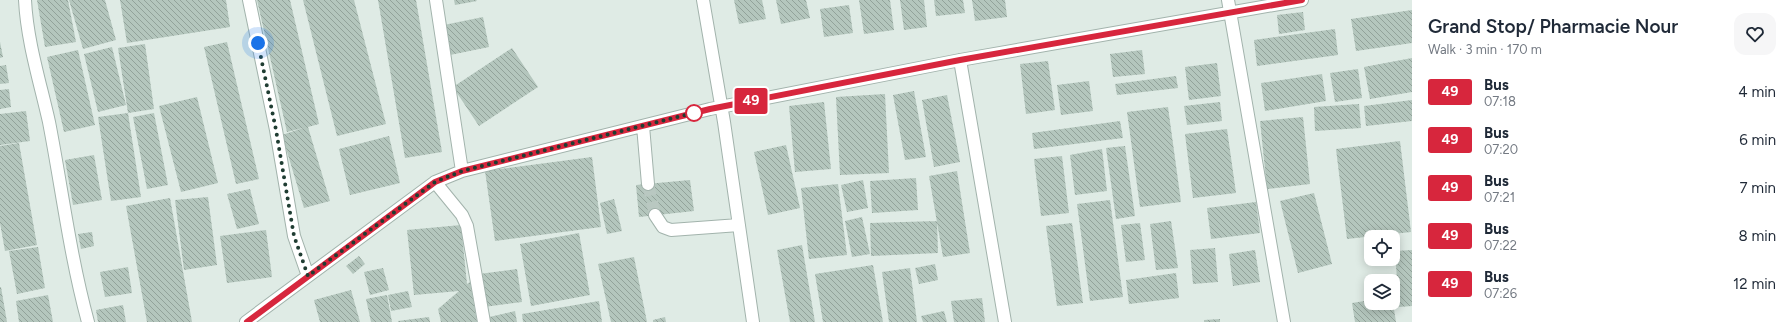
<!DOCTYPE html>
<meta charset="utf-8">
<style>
body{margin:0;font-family:Figtree,sans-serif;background:#f6f6f7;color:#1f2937;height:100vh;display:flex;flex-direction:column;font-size:15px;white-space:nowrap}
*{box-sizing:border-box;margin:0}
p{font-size:13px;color:#747a83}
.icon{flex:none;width:22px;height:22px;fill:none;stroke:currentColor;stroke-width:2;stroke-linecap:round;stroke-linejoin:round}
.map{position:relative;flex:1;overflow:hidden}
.details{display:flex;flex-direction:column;background:#fff;width:380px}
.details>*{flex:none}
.badge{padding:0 8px;border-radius:3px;font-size:14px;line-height:26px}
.tools{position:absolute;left:1364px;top:230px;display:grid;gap:8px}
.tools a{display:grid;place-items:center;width:36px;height:36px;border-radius:8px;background:#fff;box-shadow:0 2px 10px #0003;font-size:20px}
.you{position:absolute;width:20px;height:20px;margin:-10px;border:3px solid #fff;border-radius:50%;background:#1a73e8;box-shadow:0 0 0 6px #1a73e833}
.map>.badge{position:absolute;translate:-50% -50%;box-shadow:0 0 0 2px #fff}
.round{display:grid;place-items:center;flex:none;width:42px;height:42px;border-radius:12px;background:#f6f6f7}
.head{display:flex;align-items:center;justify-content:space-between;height:68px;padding:0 16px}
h1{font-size:19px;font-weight:600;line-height:30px}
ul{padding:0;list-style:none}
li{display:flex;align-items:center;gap:12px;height:48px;padding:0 16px}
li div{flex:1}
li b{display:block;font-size:15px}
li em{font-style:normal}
li .badge{min-width:44px;font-weight:700;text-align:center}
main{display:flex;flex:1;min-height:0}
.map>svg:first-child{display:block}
.building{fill:url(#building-back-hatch)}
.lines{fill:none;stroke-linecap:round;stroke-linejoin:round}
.minor-tunnel{stroke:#b9c8c1;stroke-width:12;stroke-dasharray:12 6;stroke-linecap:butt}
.minor-casing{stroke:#a2b3ac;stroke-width:14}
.minor{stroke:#fff;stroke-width:12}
.line-casing{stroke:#fff;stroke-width:9}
.line{stroke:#d7263d;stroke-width:6}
.walk{stroke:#1f3d32;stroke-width:4;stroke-dasharray:0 7.2}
.stop-dot{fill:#fff;stroke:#d7263d;stroke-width:2}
</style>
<main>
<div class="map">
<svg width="1412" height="322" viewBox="0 0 1412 322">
<defs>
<pattern id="building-back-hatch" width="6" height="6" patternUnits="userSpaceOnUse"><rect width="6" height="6" fill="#b4c6bd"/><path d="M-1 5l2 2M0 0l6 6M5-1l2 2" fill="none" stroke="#92a29a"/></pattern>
</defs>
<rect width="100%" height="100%" fill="#dfebe5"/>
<path class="building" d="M37,0h31l8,42 -31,5z
M69,0h36l11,40 -33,9z
M120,0h106l4,27 -103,16z
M257,0h33l29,124 -11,3 22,74 -26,7 -22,-73 21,-7 -16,4z
M303,0h51l32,124 -49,12z
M378,0h38l26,152 -37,6z
M454,0h22l1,1 -22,4z
M734,0h28l4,19 -27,5z
M776,0h30l4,18 -29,6z
M859,0h31l4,30 -30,4z
M900,0h24l3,27 -23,3z
M934,0h29l2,13 -29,3z
M972,0h33l2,17 -32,4z
M849,5l4,28 -29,4 -4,-28z
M1412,10v33l-56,8 -5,-32z
M1303,12l2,18 -26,4 -2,-19z
M483,17l6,30 -39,8 -6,-30z
M1335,29l3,26 -81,11 -3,-26z
M0,42l3,15 -3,1z
M227,42l32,137 -23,5 -32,-137z
M145,44l9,65 -26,4 13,84 -30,4 -13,-84 30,-4 -10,-65z
M112,47l14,58 -28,7 -14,-58z
M512,48l26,39 -59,39 -26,-39z
M78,50l17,75 -31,7 -17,-75z
M1142,50l3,24 -32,3 -3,-23z
M1412,58v34l-42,7 -6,-32z
M1048,61l7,49 -29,4 -6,-50z
M1217,63l4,33 -32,4 -4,-33z
M6,65l3,18 -9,1v-18z
M1358,69l4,29 -27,4 -5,-29z
M1322,74l4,27 -61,10 -4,-28z
M1176,76l2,12 -61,7 -2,-11z
M1089,81l4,30 -32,4 -4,-30z
M9,89l2,18 -11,2v-19z
M914,91l12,66 -21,3 -12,-65z
M885,94l4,79 -49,2 -4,-78z
M947,95l13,67 -26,5 -12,-67z
M197,97l21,86 -37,9 -22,-86z
M1412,100v21l-46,5 -2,-20z
M824,102l7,67 -36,3 -6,-66z
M1220,102l2,19 -35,4 -3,-19z
M1359,104l2,24 -46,3 -1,-24z
M1168,107l13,95 -41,5 -13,-95z
M26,111l4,30 -30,4v-31z
M154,113l14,72 -21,4 -14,-72z
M1303,117l7,67 -43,5 -7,-68z
M1120,121l3,17 -89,11 -2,-16z
M1227,129l9,64 -43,5 -8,-64z
M389,136l11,47 -50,12 -11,-46z
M1400,141l11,91 -64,7 -11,-90z
M19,143l18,102 -32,6 -5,-28v-77z
M786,145l14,63 -32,7 -14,-63z
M1125,146l10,70 -19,3 -10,-71z
M1102,149l5,42 -32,4 -5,-40z
M94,155l8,45 -29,5 -8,-45z
M1062,156l7,57 -28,3 -7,-57z
M592,157l9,70 -106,14 -10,-70z
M957,171l13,82 -27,4 -14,-81z
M916,178l2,32 -46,3 -2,-32z
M690,180l4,31 -55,6 -3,-32z
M863,180l5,28 -21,4 -6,-27z
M838,184l9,71 -38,4 -8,-71z
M250,189l9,35 -22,5 -10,-35z
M1314,193l18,71 -34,9 -18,-72z
M208,197l9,68 -33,5 -9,-70z
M170,198l22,124h-45l-21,-116z
M614,199l8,32 -15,3 -7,-31z
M1110,200l13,97 -33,4 -13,-97z
M1256,202l4,31 -49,6 -4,-31z
M862,217l8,37 -18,3 -7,-36z
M937,221l1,32 -67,3 -1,-33z
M1171,221l7,47 -22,2 -6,-46z
M1072,223l11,80 -26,3 -11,-80z
M1140,223l5,37 -19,2 -5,-37z
M461,225l6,59 3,-2 7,40h-36l-3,-13 21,-18 -45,4 -7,-65z
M266,230l6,47 -45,6 -7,-47z
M92,232l2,14 -13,3 -3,-15z
M579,233l11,62 -59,11 -11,-62z
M802,245l13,77h-25l-13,-72z
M38,247l7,41 -28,6 -8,-43z
M1215,248l3,34 -25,2 -3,-34z
M1255,250l5,32 -27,4 -4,-32z
M1412,250v56l-13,1 -4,-56z
M359,256l6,8 -12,10 -7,-8z
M634,257l13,65h-36l-13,-58z
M935,264l3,16 -19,4 -4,-16z
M873,265l10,57h-60l-8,-48z
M128,267l4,26 -27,4 -5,-25z
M383,268l6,22 -19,5 -6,-23z
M910,268l7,54h-28l-7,-50z
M517,269l5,33 -38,5 -5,-33z
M1176,273l3,25 -50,6 -3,-24z
M0,287h1l6,35h-7z
M351,290l9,32h-40l-6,-22z
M408,291l4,16 -21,4 -3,-16z
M48,295l5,27h-34l-3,-21z
M387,295l5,27h-21l-5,-23z
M982,298l3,24h-31l-3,-21z
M1371,300v3h22l3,19h-41l-3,-19z
M599,301l3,21h-79l-1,-8z
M123,305l3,17h-28l-2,-12z
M515,311l2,11h-31l-1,-4z
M944,311l3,11h-24l-2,-6z
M429,317l1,5h-32v-1z
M665,317l1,5h-13v-2z
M1220,319v3h-16v-2z"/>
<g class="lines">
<path class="minor-tunnel" d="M648,184l7,31"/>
<g class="minor-casing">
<path id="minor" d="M25,0c2,41 15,82 24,122 13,67 21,134 39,200
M249,0l27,130 18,106 14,40
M436,0l26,171
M703,0l21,122 29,200
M1228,0l56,322
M960,60l45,262
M643,126l5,58
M435,182l27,33 5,11 17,96
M655,215l8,12 8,3 68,-5
M246,322l189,-140 27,-11 248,-62 250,-49 342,-60"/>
</g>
<use href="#minor" class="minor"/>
</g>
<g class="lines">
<g class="line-casing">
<path id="line" d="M247,322l188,-140 27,-11 248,-62 250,-49 342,-60"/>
</g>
<use href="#line" class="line"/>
<path class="walk" d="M258,43l18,87 18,106 14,40 127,-94 27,-11 235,-59 -3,1"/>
</g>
<circle class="stop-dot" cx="694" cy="113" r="8"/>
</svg>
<div class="tools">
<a><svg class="icon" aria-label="locate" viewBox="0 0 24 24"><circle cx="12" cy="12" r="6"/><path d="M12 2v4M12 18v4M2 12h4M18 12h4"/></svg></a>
<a><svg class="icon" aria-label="layers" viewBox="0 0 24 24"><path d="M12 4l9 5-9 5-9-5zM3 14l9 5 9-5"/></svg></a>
</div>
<div class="you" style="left:258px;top:43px"></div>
<b class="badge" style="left:751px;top:101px;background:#d7263d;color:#fff">49</b>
</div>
<section class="details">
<div class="head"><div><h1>Grand Stop/ Pharmacie Nour</h1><p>Walk · 3 min · 170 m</p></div><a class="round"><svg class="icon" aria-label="heart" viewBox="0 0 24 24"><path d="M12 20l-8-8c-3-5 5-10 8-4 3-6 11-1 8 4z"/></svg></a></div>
<ul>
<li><span class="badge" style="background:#d7263d;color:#fff">49</span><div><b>Bus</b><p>07:18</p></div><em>4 min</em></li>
<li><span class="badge" style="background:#d7263d;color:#fff">49</span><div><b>Bus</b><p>07:20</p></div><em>6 min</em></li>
<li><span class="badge" style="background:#d7263d;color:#fff">49</span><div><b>Bus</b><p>07:21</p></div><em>7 min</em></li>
<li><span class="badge" style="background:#d7263d;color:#fff">49</span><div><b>Bus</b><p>07:22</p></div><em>8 min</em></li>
<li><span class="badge" style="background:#d7263d;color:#fff">49</span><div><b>Bus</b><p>07:26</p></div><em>12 min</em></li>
</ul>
</section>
</main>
